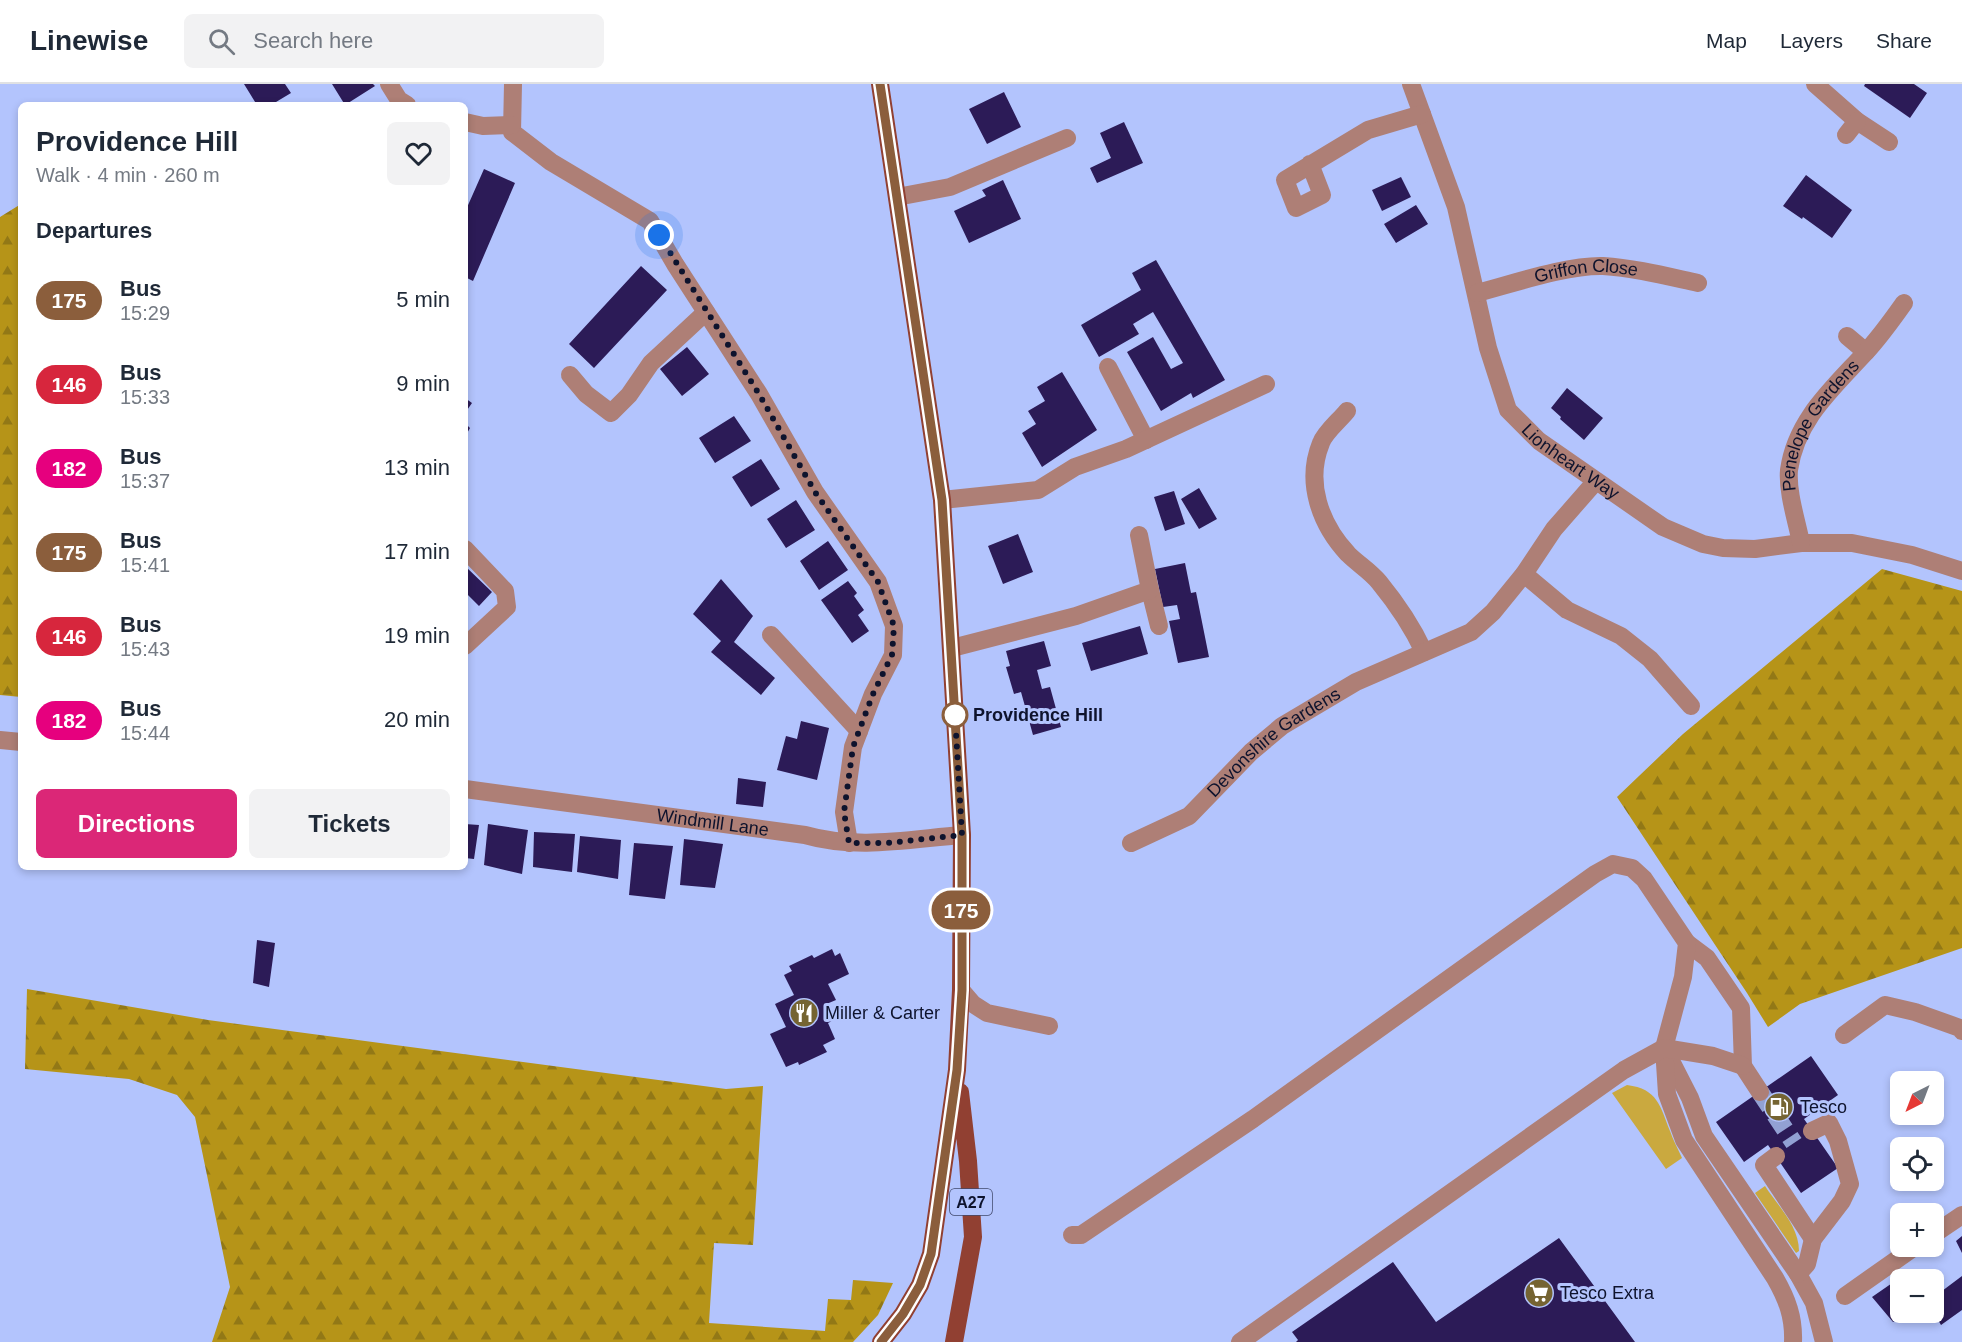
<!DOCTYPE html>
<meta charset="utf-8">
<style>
body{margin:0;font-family:Arial,sans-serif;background:#f2f2f3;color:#1f2937;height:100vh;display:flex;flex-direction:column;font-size:22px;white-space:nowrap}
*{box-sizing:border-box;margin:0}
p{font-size:20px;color:#747a83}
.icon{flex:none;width:33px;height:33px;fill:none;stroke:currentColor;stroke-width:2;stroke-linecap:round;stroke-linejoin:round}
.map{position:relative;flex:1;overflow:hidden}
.sheet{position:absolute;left:18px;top:18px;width:450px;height:768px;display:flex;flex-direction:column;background:#fff;border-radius:9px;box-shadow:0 3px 9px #0003}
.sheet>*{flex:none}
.badge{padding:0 12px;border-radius:20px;font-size:21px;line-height:39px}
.needle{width:39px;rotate:222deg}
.tools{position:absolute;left:1890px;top:987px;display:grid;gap:12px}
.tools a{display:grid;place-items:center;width:54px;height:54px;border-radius:9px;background:#fff;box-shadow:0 3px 9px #0003;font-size:30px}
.you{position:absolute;width:30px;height:30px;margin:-15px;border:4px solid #fff;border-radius:50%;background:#1a73e8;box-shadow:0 0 0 9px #1a73e833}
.map>.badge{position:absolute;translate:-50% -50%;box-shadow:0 0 0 3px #fff}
h2{padding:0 18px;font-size:22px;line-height:54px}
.round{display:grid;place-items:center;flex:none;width:63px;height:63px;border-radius:9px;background:#f2f2f3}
.headline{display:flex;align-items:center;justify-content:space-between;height:102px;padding:0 18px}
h1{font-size:28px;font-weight:600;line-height:45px}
.action{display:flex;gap:12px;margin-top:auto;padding:12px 18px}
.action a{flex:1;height:69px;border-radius:9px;background:#db2777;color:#fff;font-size:24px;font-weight:600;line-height:69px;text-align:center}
.action a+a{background:#f2f2f3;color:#1f2937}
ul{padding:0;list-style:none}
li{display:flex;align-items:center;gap:18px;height:84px;padding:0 18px}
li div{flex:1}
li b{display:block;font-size:22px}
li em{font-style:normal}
li .badge{min-width:66px;font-weight:700;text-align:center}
header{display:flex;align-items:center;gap:36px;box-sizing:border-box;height:84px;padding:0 30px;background:#fff;border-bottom:2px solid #e0e1e3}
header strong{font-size:28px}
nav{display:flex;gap:33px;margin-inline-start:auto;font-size:21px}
.search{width:420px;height:54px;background:#f2f2f3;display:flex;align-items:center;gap:15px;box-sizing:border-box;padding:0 21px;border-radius:9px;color:#747a83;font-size:22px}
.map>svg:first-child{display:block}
.grass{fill:#caa93f}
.forest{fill:url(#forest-firs)}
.building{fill:#2c1b57}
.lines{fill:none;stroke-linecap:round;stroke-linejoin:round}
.minor-tunnel{stroke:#92a1d3;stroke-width:18;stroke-dasharray:18 9;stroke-linecap:butt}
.minor{stroke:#ae7f76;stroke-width:18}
.major{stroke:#914032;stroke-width:18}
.line-casing{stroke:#fff;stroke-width:14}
.line{stroke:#8b5e3c;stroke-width:9}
.walk{stroke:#0e132d;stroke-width:6;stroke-dasharray:0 10.8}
.stop-dot{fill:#fff;stroke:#8b5e3c;stroke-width:3}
.labels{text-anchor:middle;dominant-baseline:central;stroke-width:6;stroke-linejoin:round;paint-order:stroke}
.shield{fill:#b3c4fd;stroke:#40486b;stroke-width:1.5}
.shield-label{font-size:16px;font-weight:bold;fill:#0e132d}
.street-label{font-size:18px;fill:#0e132d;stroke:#b3c4fd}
.stop-label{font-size:18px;font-weight:bold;fill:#0e132d;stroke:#b3c4fd;text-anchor:start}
.poi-label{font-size:18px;fill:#0e132d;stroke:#b3c4fd;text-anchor:start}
</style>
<header>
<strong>Linewise</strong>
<div class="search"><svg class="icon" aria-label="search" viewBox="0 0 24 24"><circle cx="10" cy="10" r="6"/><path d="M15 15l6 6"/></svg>Search here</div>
<nav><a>Map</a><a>Layers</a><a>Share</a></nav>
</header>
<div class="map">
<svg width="1962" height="1258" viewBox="0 0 1962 1258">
<defs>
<pattern id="forest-firs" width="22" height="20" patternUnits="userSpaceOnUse" patternTransform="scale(1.5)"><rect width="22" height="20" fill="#b69418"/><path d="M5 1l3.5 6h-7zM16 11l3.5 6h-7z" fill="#927816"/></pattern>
</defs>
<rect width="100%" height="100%" fill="#b3c4fd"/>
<path class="grass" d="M1627,1001c31,4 33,21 43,46 3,9 8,18 12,27l-16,11 -54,-76z
M1765,1102c13,20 34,40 34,65l-3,2 -41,-60z"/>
<path class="forest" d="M21,120v493l-21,-2v-478z
M1882,485l80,22v357l-162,56 -32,23 -21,-34 -130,-196 66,-63z
M27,905l181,31 518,69 37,-3 -10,159 -39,-2 -5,80 116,8 3,-32 23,1 2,-20 40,3 -15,32 -25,27h-641l18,-55 -35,-170 -18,-22 -48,-16 -104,-10z"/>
<path class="building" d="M244,0h41l6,9 -20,12h-14z
M332,0h41l2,2 -30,19z
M1865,0h49l13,9 -17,25 -46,-32z
M1004,8l17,35 -34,17 -18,-35z
M1124,38l19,41 -46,20 -7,-15 21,-10 -11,-25z
M484,85l31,14 -42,98 -8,-4v-65z
M1806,91l46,35 -20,28 -29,-21 -1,2 -19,-13z
M1401,93l10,20 -29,14 -10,-21z
M1003,96l18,39 -52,24 -15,-32 32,-15 -4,-6z
M1416,121l12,19 -32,19 -12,-19z
M1156,176l69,120 -32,18 -2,-5 -30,18 -34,-59 26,-15 18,32 12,-6 -30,-51 -20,12 6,10 -40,23 -18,-32 60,-35 -9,-17z
M641,182l26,24 -73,78 -25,-24z
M687,263l22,27 -27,22 -22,-27z
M1062,288l35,58 -55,37 -20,-34 14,-9 -8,-13 17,-10 -8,-14z
M1567,304l36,30 -19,22 -24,-21 1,-2 -10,-9z
M465,314l7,5 -7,10z
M734,332l17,25 -36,22 -16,-25z
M465,339l5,5 -5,9z
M761,375l19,30 -29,18 -19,-30z
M1199,404l18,31 -18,10 -18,-30z
M1174,407l11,33 -20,7 -11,-34z
M796,416l19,30 -29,18 -19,-29z
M1018,450l15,38 -30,12 -15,-38z
M828,457l20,29 -29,20 -19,-29z
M1185,479l6,30 5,-1 13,65 -31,6 -9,-42 11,-2 -3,-14 -14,2 -8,-38z
M465,482l27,26 -13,14 -14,-14z
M721,495l32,37 -19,26 41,36 -14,17 -50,-43 10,-11 -28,-27z
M848,497l9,12 -3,3 10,14 -6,5 11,16 -17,12 -31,-43z
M1140,542l8,28 -57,17 -9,-28z
M1044,557l7,25 -14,4 5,19 8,-2 11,40 -28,8 -12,-43 -7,2 -8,-27 4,-1 -4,-15z
M801,637l28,7 -12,52 -40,-10 9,-34 11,3z
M738,694l28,4 -3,25 -27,-3z
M465,740l14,1 -5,34 -9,-1z
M488,740l40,6 -6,44 -38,-9z
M534,748l41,2 -3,38 -39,-5z
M580,752l41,4 -3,39 -41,-7z
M684,755l39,5 -8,44 -35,-3z
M634,759l39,3 -8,53 -36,-4z
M257,856l18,3 -6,44 -16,-4z
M832,865l3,7 5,-3 9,21 -21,10 8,16 -12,5 8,16 -4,2 7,16 -12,6 4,7 -28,13 -1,-3 -12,5 -16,-33 16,-7 -11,-23 19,-9 -10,-20 8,-4 -3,-5 23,-11 2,3z
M1811,972l27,39 -34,24 34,49 -37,25 -33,-48 -24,17 -28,-40z
M1962,1152v17l-6,-12z
M1559,1154l76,104h-339l2,-2 -6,-8 101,-70 43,60z
M1911,1186l5,10h-16v32h7l-14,10 -21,-25z
M1962,1192v34l-21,15 -7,-12v-16z"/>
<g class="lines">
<path class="minor-tunnel" d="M1760,1008l34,51"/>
<g class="minor">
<path d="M389,0l10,16 8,5"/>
<path d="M513,0l-1,48 39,30 99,59 25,43 84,130 56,98 63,90 16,44 -1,29 -20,39 -20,53 -9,65 5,31"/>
<path id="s1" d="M1411,0l45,123 32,141 20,62 31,31 124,86 40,17 20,4 32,1 46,-6h51l60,12 50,16"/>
<path d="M1815,0l42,37 32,21"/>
<path d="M465,38l18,4 29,-1"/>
<path d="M1846,51l11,-14"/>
<path d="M1310,80l12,31 -26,13 -11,-28 83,-50 54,-16"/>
<path d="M897,113l53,-10 117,-49"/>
<path id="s2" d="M1477,209c35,-9 90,-28 126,-27 32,2 63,10 95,17"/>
<path d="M1847,252l19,16"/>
<path d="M1108,283l38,73"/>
<path d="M570,291l16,19 25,19 18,-18 22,-32 55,-51"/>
<path d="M1347,327c-8,10 -22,21 -26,32 -16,39 -1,81 27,111 10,10 22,17 31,28 18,22 33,44 45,70"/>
<path d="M942,416l96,-10 37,-23 51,-18 140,-65"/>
<path id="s3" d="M1801,459c-4,-21 -14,-51 -12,-73 7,-50 43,-81 76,-117 14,-15 27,-33 39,-50"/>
<path d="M465,465l40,42 2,16 -42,39"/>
<path d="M1524,490l43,36 54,26 29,23 41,47"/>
<path d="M1150,506l9,36"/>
<path d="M771,551l88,96"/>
<path d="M952,564l124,-32 74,-26 -11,-55"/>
<path d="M0,656l21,2"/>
<path id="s4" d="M465,705l340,46c52,15 105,4 157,0"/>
<path id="s5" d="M1131,759l58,-27 62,-64 31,-26 74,-44 115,-50 22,-20 31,-38 30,-45 42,-48"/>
<path d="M1687,859l20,15 34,50 2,58 17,26"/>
<path d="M961,906l12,14 14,9 62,13"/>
<path d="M1844,951l41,-30 30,7 45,16 2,3"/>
<path d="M1668,971l22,43 14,38 94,138 16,29 10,39"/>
<path d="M1776,1072l-12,9 49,74"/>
<path d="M1934,1150l28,-19"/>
<path d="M1072,1151h9l172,-116 342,-245 18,-10 19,4 12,11 43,64 -4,34 -19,71 3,46 17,46 91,138c12,21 19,39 18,64"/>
<path d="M1798,1190l9,-10 6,-25 29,-38 8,-17 -12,-43 -9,-18 -17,8"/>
<path d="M1845,1212l71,-50"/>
<path d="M1240,1258l384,-272 40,-22 49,8 30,10"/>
</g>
<path class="major" d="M880,0l62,416 20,335 -1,155 -4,80 -26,184 -11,31 -17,29 -22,28
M954,1258l19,-105 -5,-76 -8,-69"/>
</g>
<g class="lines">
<g class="line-casing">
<path id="line" d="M880,0l62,416 20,335v155l-5,80 -26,184 -11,31 -17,29 -22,28"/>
</g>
<use href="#line" class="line"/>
<path class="walk" d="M659,151l100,159 56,98 63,90 16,44 -2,29 -19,39 -20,53 -9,65 5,31h38l75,-8 -7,-120"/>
</g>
<defs>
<g id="restaurant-disc" transform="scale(1.5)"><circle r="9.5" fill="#756432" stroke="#b3c4fd"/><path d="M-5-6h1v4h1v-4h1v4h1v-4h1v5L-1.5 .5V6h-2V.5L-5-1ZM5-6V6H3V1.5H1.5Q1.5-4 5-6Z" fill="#fff"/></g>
<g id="fuel-disc" transform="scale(1.5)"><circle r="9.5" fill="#756432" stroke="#b3c4fd"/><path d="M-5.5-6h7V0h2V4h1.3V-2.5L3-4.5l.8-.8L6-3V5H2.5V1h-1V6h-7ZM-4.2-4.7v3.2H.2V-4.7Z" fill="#fff"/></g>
<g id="supermarket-disc" transform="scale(1.5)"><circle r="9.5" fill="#756432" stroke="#b3c4fd"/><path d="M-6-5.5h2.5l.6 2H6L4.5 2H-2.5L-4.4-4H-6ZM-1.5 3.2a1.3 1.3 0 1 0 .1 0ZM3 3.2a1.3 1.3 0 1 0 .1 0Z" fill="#fff"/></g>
</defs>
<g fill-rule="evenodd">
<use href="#restaurant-disc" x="804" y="929"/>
<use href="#fuel-disc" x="1779" y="1023"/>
<use href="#supermarket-disc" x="1539" y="1209"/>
</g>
<circle class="stop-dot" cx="955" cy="631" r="12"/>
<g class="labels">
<rect class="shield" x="950" y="1105" width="42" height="26" rx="4.5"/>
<g class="shield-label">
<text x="971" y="1118">A27</text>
</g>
<g class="street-label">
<text stroke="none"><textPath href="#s2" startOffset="112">Griffon Close</textPath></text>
<text stroke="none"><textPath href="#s3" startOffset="128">Penelope Gardens</textPath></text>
<text stroke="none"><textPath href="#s1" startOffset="422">Lionheart Way</textPath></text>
<text stroke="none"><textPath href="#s5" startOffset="177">Devonshire Gardens</textPath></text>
<text stroke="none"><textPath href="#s4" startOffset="250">Windmill Lane</textPath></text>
</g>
<g class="stop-label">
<text x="973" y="631">Providence Hill</text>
</g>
<g class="poi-label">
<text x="825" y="929">Miller &amp; Carter</text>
<text x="1800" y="1023">Tesco</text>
<text x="1560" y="1209">Tesco Extra</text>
</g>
</g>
</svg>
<div class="tools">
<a><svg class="needle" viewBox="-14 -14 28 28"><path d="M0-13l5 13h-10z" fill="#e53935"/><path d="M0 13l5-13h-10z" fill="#747a83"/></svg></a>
<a><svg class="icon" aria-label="locate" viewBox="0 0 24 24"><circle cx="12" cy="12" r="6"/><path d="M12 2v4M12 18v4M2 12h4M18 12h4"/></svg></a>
<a>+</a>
<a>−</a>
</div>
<div class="you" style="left:659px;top:151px"></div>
<b class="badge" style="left:961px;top:826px;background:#8b5e3c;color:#fff">175</b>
<section class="sheet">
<div class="headline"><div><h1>Providence Hill</h1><p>Walk · 4 min · 260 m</p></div><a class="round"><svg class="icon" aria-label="heart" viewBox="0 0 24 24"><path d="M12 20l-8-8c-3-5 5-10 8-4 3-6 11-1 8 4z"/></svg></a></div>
<h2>Departures</h2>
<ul>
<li><span class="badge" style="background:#8b5e3c;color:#fff">175</span><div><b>Bus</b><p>15:29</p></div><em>5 min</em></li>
<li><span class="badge" style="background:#d7263d;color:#fff">146</span><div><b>Bus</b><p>15:33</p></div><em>9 min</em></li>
<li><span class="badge" style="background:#e6007e;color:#fff">182</span><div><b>Bus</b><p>15:37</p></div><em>13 min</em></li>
<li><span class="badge" style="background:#8b5e3c;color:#fff">175</span><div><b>Bus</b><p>15:41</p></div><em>17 min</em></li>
<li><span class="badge" style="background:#d7263d;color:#fff">146</span><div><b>Bus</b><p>15:43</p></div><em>19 min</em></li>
<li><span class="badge" style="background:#e6007e;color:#fff">182</span><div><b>Bus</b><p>15:44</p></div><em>20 min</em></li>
</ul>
<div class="action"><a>Directions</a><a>Tickets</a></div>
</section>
</div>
